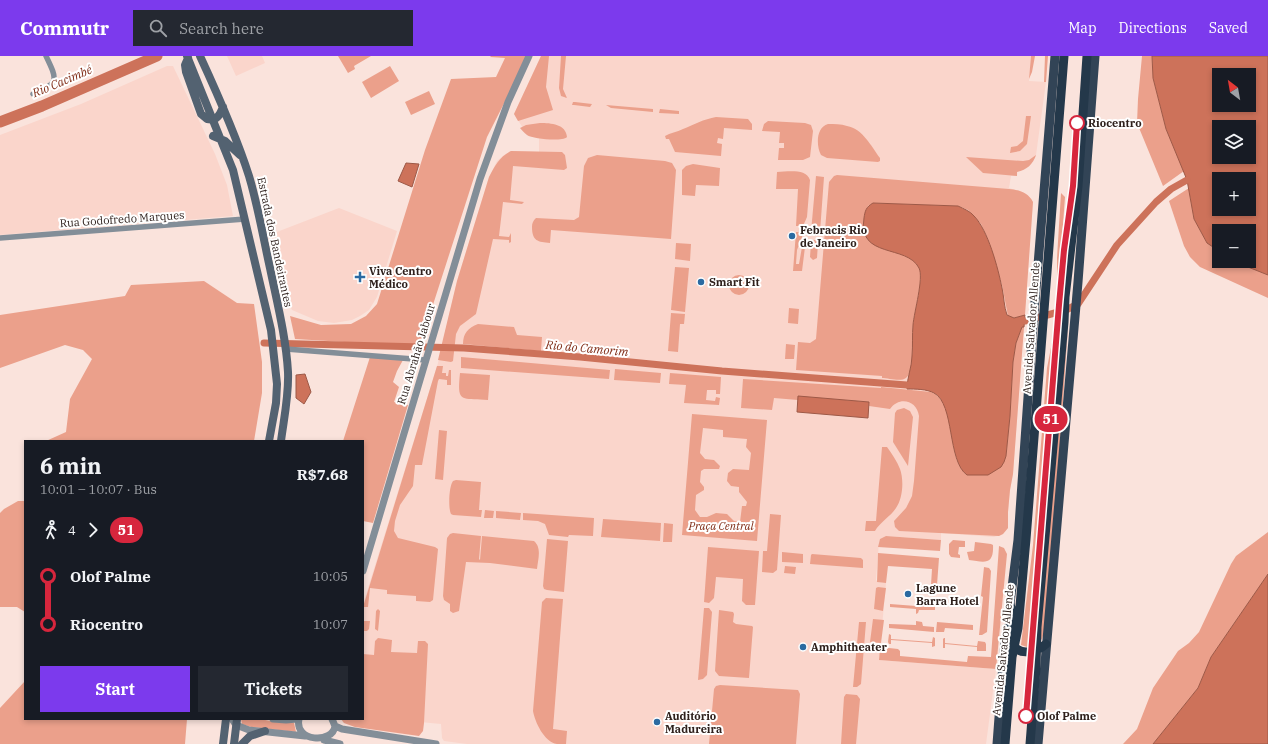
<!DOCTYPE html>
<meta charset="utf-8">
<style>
body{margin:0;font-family:"IBM Plex Serif",serif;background:#242831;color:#f1f3f6;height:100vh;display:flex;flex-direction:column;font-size:15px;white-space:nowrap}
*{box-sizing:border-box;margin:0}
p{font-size:13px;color:#9ea1a6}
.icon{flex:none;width:22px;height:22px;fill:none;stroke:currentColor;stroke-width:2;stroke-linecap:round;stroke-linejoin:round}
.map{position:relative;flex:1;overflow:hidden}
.panel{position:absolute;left:24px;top:384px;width:340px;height:280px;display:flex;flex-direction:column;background:#171b24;border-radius:0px;box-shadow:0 2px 6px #0003}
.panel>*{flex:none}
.badge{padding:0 8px;border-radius:13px;font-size:14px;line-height:26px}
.needle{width:26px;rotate:329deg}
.buttons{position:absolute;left:1212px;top:12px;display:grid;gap:8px}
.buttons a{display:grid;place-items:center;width:44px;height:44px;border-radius:0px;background:#171b24;box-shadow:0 2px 6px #0003;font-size:20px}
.map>.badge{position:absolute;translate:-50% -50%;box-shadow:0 0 0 2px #fff}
.legs{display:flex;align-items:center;gap:6px;height:44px;padding:0 16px;font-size:13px}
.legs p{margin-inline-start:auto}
.head{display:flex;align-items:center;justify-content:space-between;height:68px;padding:0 16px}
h1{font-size:22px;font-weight:700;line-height:30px}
.action{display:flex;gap:8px;margin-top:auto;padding:8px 16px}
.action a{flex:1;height:46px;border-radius:0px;background:#7c3aed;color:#fff;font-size:16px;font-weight:700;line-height:46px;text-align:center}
.action a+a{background:#242831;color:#f1f3f6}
ul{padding:0 16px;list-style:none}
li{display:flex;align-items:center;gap:14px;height:48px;font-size:15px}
li i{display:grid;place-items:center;width:6px;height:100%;margin:0 5px;background:currentColor}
li i::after{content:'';width:10px;height:10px;margin:-5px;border:3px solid;border-radius:50%;background:#171b24}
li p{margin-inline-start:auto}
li:first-child i{background:linear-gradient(#0000 50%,currentColor 0)}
li:last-child i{background:linear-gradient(currentColor 50%,#0000 0)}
header{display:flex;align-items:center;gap:24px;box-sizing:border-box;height:56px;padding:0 20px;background:#7c3aed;color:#fff}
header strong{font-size:19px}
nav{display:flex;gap:22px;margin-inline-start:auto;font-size:14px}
.search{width:280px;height:36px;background:#242831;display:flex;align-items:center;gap:10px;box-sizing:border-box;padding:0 14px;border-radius:0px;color:#9ea1a6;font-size:15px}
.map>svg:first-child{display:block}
.built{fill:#fad5cb}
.green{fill:#eba08b;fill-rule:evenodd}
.water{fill:#cd725a;stroke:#9d5947;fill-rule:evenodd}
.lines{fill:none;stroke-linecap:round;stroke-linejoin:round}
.canal{stroke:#cd725a;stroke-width:7}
.river{stroke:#cd725a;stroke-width:11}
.minor{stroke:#838e98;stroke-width:5.5}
.tertiary{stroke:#838e98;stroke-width:7}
.secondary{stroke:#536271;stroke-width:8}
.primary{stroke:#324456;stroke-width:9}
.trunk{stroke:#24384a;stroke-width:9}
.line-1-casing{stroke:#fff;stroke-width:9}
.line-1{stroke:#d7263d;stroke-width:6}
.stop-1-dot{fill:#fff;stroke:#d7263d;stroke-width:2}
.poi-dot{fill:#2b6aa1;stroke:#fff;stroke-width:1.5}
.labels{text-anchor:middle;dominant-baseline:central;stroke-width:4;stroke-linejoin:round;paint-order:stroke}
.stop-label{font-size:11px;font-weight:bold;fill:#2e201c;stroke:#fff;text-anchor:start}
.street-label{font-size:11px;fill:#2e201c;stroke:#fff}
.poi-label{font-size:11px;font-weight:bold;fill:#2e201c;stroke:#fff;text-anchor:start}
.park-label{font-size:11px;font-style:italic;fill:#802c16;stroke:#fff}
.water-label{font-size:12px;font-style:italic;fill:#812d17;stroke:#fff}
</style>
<header>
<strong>Commutr</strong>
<div class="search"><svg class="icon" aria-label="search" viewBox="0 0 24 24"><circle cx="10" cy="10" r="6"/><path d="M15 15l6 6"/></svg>Search here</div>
<nav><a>Map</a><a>Directions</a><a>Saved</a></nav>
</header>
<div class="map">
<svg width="1268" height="688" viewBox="0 0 1268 688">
<rect width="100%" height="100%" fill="#fae3dc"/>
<path class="built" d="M227,0h35l3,7 -29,13z
M541,0h490l-2,25 17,1 -10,73 -1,3 -17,6 -1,12h-6l-2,12 13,4 7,5 4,5 -20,272 -3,16 -2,22v16l-5,6 -9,3 -53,-4v7l-55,-4 -7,6 -3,38 2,2 8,1 -7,77 117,9 -10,75h-519l-23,-3 -2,-3 -1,-14 -21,-2 -65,5 -11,-4 -3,-4h22v-115l75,-241 19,-82 32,-104 8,-16 7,-6 7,-4 28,1v-14l-11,-2 -14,-22z
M167,10h6l42,88 12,31 6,31 -233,19v-100l81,-31z
M339,152l58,23 -20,66 -8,13 -9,6 -8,4 -18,3 -16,-2 -26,-11 -14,-31 -9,-44z"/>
<path class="green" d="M338,0h33l-17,10 1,3 -7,4z
M491,0h37l-41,81 -66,205 -10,4 -116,-7 -5,-23 31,9 30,-1 15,-8 11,-12 48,-154 26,-71 45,-2 9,-19 -15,-1z
M541,0h8l-3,31 7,23 -35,11 -4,-7z
M561,0h5l-3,33 4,9 -6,-2 -2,-8z
M1031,0h4l-3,16 -3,7z
M1045,0h3l-2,26h-2z
M1142,0h10l1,22 13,51 18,42 -21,15 -26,-63 1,-24z
M390,10l9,15 -28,17 -9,-16z
M429,35l6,13 -24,11 -6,-13z
M573,46h2l17,2 -2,3 -16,-2h-2z
M606,49l47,4v3l-42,-4z
M660,53l19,2v3l-20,-1z
M1026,60h5l-4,28 -7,7 -10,2 1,-6 6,-1 6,-5z
M716,61l32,2 4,5v6l-28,-2 -1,11 -5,-1 -1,5 5,1 -1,12 -46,-4 -6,-13h-3l-1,-3c5,-3 12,-4 18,-7 10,-4 21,-10 33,-12z
M768,65l37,2 6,2 2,6 -3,26 -7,3h-25l1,-12h5v-5h-5l1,-11 -18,-1 2,-7z
M540,67c11,0 26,1 27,14 -5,5 -34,2 -40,-2 -3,-2 -5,-5 -7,-7l6,-3z
M828,68c6,0 13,0 19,2 16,3 24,20 33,32v3l-2,1 -51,-4 -6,-3c-5,-9 -5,-28 7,-31z
M511,95l51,1 3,3 2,13 -3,2 -51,-4 -3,34 14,2 -2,2 -19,-2 -4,34 10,1 2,-4v9l-2,1v-3l-16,-1 -17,75 -16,12 -4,8 -3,27 -2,1 -13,-2 19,-79 32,-104c6,-11 10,-20 22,-26z
M597,99l68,6 7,2 4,7 -5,69 -120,-9 -1,13c-12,-1 -18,-2 -18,-16 0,-4 1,-6 4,-9l38,2 5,-3 5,-51 4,-8z
M1036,99c-3,9 -9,15 -19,17v4l-34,-3 -17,-16 57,4 6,-1z
M693,108l27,4 -1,18 -23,-1 -1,11 -13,-1v-25l4,-4z
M777,116c10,0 29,-4 33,8l-3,37 -4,9h-7l2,-37h-22z
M837,119l172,14c10,1 19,3 24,13l-8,113 -11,3 -6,-2 -6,-31 -15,-48 -6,-13 -13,-14 -10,-4 -85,-3 -5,3c-2,6 -5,14 -5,21 -1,26 46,21 56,40 5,11 -5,44 -6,57 -1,11 0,21 -1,31 0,7 -1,19 -6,23 -5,4 -18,0 -24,0v-2l-86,-6 2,-28 12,1 6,-4 13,-157 5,-6z
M816,120l8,1 -4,55 -2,4h-4l-3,-4z
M1189,132l5,31 13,24 12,8v10h14l35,14v23l-68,-31 -10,-10 -6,-11 -15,-45z
M1061,137l4,4 -8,109v-48z
M796,176h7l-1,5 -5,13 -1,14h3l3,-17 1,-2 2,2 -3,24h-9z
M813,184h3l2,3 -1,15 -4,2 -3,-3 1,-14z
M676,187l15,1 -1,17 -15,-2z
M675,211l14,1 -4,44 -14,-2z
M729 229a10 10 0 1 1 20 0a10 10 0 1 1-20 0Z
M204,225l33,22 17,1 8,58v31l-8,48h-208l20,-9 4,-33 22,-40 -9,-9 -18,-5 -65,23v-53l125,-19 6,-11z
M789,252l10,1 -1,15 -10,-1z
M671,257l14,1 -1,10h-4l-2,28 -10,-1z
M478,268l36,3 3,8 25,2 -1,14 -78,-7c0,-11 5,-16 15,-20z
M1068,270l-10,151 -14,155 -2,7 -2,2v-22z
M1022,271h2l-11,147 -3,16 -2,22v16l-5,6 -4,2 -100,-5 -4,-4 -1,-6 12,-13 6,-12 2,-15 5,-65c-2,-16 -20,-20 -29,-7l-21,-3v-4l-71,-5v3l-24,-2 -2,12 -31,-2 2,-29 138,9v-1l50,5c27,11 14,67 36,83l39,-19 4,-40 3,-54 3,-19z
M1055,271l-17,218 -9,101 -2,1 -6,-2 12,-100 14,-177z
M786,288l9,1 -1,14h-9z
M370,301l33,3 -6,11 -4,11 6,5 -5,15 14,3 -35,118 -10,-2v-80h-20z
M461,301l149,13 -1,9 -148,-11z
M437,310h6l-1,7h4v3h2l1,-6h2v15h-4v-5l-8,-1 -1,2 -16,84h-7l-2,21 -13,19 -5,16 -1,10 4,7 37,9 3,2 -5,51 -3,2 -14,-1v-5l-29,-2v-4l-17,-2 -2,19h-5z
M615,313l46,4 -1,10 -46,-3z
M460,317l30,2 -2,25c-28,-2 -31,3 -28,-27z
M670,317l51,4 -1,17h-4v-4h-9l-1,10 9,1 1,-4 4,1 -1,7 -35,-2 2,-18 -17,-1z
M904,352l6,3 3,6 -5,49 -15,-24 2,-29 2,-3z
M692,358l75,6 -10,121 -75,-6zM703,372l20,2v7l24,2 -1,8 5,6 -2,17 -16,-1 -5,4 -1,8 4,5 8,1v5l8,10 -1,4h-4l-2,16 -6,-1 -7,-7 -11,-1 -9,4h-7l-5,-7 1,-15 8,-5v-3l-4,-5 1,-11 3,-2h15l1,-3 -6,-6 -9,-1 -5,-6z
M439,374l8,1 -4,49 -8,-1z
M882,391h5c5,7 10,14 13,22 4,11 3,29 -4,39 -6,9 -16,14 -21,23h-10l1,-10h10z
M456,424l25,2 -2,28h3l-1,7 -28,-2 -2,-1c-3,-6 -2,-28 2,-33z
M18,445h7v111l-8,-5h-17v-94l4,-4z
M485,454l9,1 -1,7h-9z
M496,455l25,2 -1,7 -24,-2z
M523,457l71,5 -1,18 -24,-1 -1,2 -19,-2 -4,-11 -7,-3 -15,-1z
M770,458l11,1 -4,55 -4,3 -11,-1 1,-21h4z
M603,463l58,4 -1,18 -59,-4z
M664,467l9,1 -1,18h-9z
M1268,476v42l-57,83 -13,31 -45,56h-30l14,-15 16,-41 25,-37 11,-8 10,-11 32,-68 5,-8z
M453,477l28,3 -2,23 1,1 2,-24 52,5c8,7 4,18 3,28l-47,-6 -24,-1 -7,49 -6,2 -3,-2v-7l-6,-4 -1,-4 4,-58 3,-4z
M886,480l55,4 -1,11 -62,-4 2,-8z
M547,483l21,2 -4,51 -17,-2 -3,-1 -1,-3z
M953,484l12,1v6h-6l-1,7 2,1v3l-9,-1 -2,-3v-10z
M975,486l16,2 2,1c1,21 -9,17 -24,15l-2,-8 7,-1z
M999,490l5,2 3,6 -11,115 -117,-9 1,-13 18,2 2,2v5l67,6 1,-6 23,1z
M708,491l51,4 -4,54h-9l-4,-4 1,-22 -27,-2 -2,21 -5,5 -5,-1z
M782,496l21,2v9l-21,-1z
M878,497l61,5 -2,27h-6l1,-16 -44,-3 -2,17 -9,-1z
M812,498l49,4 2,2v8l-53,-4 1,-9z
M785,510l11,1 -1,7 -11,-1z
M984,511l5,1 2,3 -4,61 -5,3h-3l4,-38 -2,-1z
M878,531l8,1 -3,23 -9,-2 2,-21z
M546,542l17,1 -10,130 14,2 -1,13c-3,0 -6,0 -9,0 -13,-2 -22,-22 -24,-33l9,-109z
M930,546h5v8h-16l-1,3 -2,1v-5l-26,-2v-3l39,3z
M704,552h5l3,4 -5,63 -4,4 -5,1z
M378,553l2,2 -2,20 -3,-2 1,-18z
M719,554l14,2 1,2 -1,8 3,2 16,2 1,1 -4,51 -30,-2 -4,-5z
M873,563l11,1 -3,23 -11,-1z
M363,565h7l-1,8 -2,2h-4z
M916,565l6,1 1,4 11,1v5l-45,-4v-4l27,1z
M859,566h7l-5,62 -4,3h-4z
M937,566l36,3v5l-28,-2 -1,4h-8z
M889,578l2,1v4l41,3 1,-5 2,1v8l-3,1v-4l-41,-3v4h-2l-1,-2z
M378,582l14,2 -1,12 26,1 1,-12h7l3,3 -4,79 -1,8 -4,5 -64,-9 -11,-4 -3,-4h22v-65l11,1 1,-14z
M944,582h1v5l32,3 1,-5 7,1 1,2v7h-9v-4l-32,-3v4h-2v-9z
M25,625v38h162l-2,25h-185v-36z
M720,629l78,5 2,4 -4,50h-87l5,-55 2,-3z
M846,638l11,1 3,4 -4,45h-15l3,-47z
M241,663h19l21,4h13l2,9 -45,-5 -9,-3z"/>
<path class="water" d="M1152,0h116v219l-35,-14h16v-30h-30v20l-12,-8 -13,-24 -7,-39 -21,-51 -13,-51zM1219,19h30v30h-30zM1219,71h30v30h-30zM1219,123h30v30h-30z
M406,107l13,1 -7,23 -14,-6z
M873,147l85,3c6,3 12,5 16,10 14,14 24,52 28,72 2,9 2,19 5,27l7,3 11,-3 -1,12h-2l-6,16 -3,19 -3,54 -4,40 -2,6 -3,5 -13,8h-21c-20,-14 -12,-71 -33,-82 -7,-4 -19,-4 -27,-4 0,-12 5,-22 5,-33 1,-11 0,-21 1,-31 1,-13 11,-47 6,-57 -12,-24 -62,-9 -55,-50 1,-7 2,-11 9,-15z
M305,318l6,18 -7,12 -8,-6v-23z
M798,340l71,6 -1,16 -71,-6z
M1268,518v170h-115l45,-56 13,-31z"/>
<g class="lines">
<path class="canal" d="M1025,265l41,-11 12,-6 39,-59 39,-43 15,-13 16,-9
M264,287l200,5 116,9 142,14 185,14"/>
<path class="river" d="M0,66l42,-16 115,-50"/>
<path class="minor" d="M33,38c26,-11 25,-13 13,-38
M0,182l245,-19
M286,293l140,11"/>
<path class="tertiary" d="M363,515l117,-392 28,-77 21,-46
M232,663l4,6 13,5 56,6
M273,663l13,1 11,-1
M299,663c-5,23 34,25 36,7l-3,-7
M335,670l7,3 94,15
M324,684l16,4"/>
<path class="secondary" d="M187,0l46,114 38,160 6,54 -1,19 -7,38
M200,0c18,39 36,79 49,120 9,30 14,61 21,92 7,34 16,69 18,104 1,23 -4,46 -7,69
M188,2l-3,7 1,7 15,42 6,5c10,2 13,-4 16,-12
M213,80l12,5 15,14
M223,688l3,-25
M234,688l3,-25
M242,688l8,-8 15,-5"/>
<path class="primary" d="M1009,555l9,-71 15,-214 22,-270
M997,688l7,-93 3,-23
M1038,688l40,-462 17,-226"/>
<path class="trunk" d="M1010,548c1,4 3,8 2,12 0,7 -3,15 -2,22 5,19 25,16 36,6
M1005,688l7,-87 6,-29 8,-89 38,-483
M1030,688l6,-76 1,-41 27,-305 1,-25 13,-111 9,-130"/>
</g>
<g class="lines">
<g class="line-1-casing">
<path id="line-1" d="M1026,660l33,-411 5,-55 9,-64 4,-63"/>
</g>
<use href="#line-1" class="line-1"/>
</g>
<g class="stop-1-dot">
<circle cx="1077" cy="67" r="7"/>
<circle cx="1026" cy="660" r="7"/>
</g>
<g class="poi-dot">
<circle cx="792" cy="180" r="4"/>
<path d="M358 215h4v4h4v4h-4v4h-4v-4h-4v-4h4z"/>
<circle cx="701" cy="226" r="4"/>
<circle cx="908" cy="538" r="4"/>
<circle cx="803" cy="591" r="4"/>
<circle cx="657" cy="666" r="4"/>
</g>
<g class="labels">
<g class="stop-label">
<text x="1088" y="67">Riocentro</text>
<text x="1037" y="660">Olof Palme</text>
</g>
<g class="street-label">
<text transform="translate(122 163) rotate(-4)">Rua Godofredo Marques</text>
<text transform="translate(275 186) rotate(78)">Estrada dos Bandeirantes</text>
<text transform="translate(1031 272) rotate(-86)">Avenida Salvador Allende</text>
<text transform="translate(416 298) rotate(-73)">Rua Abrahão Jabour</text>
<text transform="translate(1003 594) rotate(-84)">Avenida Salvador Allende</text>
</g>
<g class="poi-label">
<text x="800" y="174">Febracis Rio<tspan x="800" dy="13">de Janeiro</tspan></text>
<text x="369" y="215">Viva Centro<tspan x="369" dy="13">Médico</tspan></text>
<text x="709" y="226">Smart Fit</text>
<text x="916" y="532">Lagune<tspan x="916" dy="13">Barra Hotel</tspan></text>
<text x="811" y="591">Amphitheater</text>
<text x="665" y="660">Auditório<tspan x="665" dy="13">Madureira</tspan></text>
</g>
<g class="park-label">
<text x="721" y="470">Praça Central</text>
</g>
<g class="water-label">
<text transform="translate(62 25) rotate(-23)">Rio Cacimbé</text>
<text transform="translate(587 292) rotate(5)">Rio do Camorim</text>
</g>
</g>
</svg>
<div class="buttons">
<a><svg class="needle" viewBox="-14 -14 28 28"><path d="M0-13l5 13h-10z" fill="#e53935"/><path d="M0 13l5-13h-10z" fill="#9ea1a6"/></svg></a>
<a><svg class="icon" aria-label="layers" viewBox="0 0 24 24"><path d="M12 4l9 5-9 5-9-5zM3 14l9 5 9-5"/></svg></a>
<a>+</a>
<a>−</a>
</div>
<b class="badge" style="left:1051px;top:363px;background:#d7263d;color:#fff">51</b>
<section class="panel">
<div class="head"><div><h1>6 min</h1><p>10:01 – 10:07 · Bus</p></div><b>R$7.68</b></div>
<div class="legs"><svg class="icon" aria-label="walk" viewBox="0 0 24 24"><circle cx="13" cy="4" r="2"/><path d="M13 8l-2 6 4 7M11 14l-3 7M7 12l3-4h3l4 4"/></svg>4<svg class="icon" aria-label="forward" viewBox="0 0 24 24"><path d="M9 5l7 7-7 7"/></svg><b class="badge" style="background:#d7263d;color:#fff">51</b></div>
<ul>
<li><i style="color:#d7263d"></i><b>Olof Palme</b><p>10:05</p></li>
<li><i style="color:#d7263d"></i><b>Riocentro</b><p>10:07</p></li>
</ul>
<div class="action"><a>Start</a><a>Tickets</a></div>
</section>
</div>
